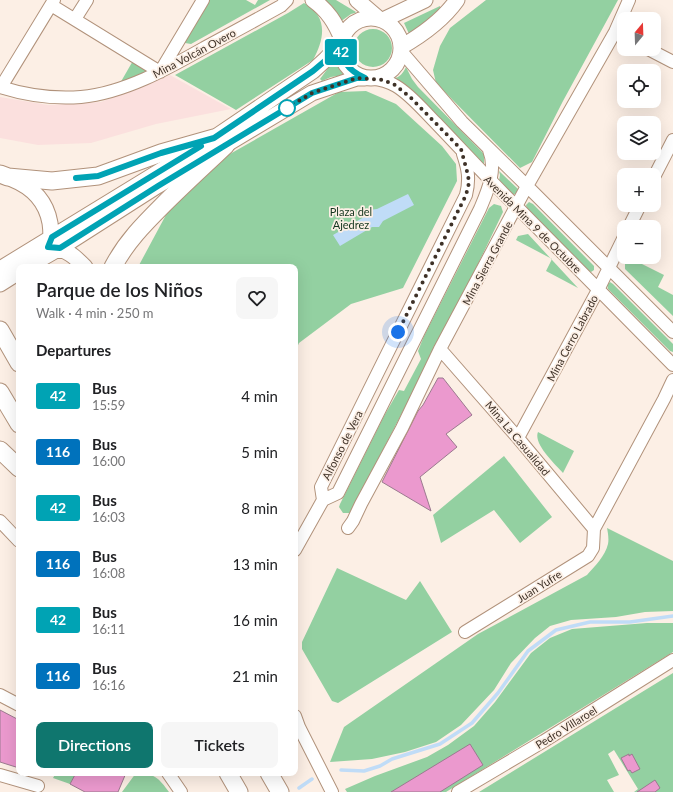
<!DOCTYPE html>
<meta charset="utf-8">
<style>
body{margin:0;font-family:Lato,sans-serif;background:#f6f6f6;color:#202124;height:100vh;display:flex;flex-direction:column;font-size:15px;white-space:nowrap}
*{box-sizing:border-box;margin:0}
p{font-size:13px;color:#757577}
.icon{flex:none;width:22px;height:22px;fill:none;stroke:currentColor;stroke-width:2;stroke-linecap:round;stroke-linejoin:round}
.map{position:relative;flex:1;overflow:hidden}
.sheet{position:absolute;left:16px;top:264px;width:282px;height:512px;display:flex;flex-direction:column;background:#fff;border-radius:8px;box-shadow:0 4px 16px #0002}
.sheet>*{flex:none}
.badge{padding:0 8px;border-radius:3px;font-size:14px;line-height:26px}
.needle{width:26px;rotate:19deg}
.fabs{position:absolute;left:617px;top:12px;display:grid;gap:8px}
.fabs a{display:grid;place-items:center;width:44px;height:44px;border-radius:8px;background:#fff;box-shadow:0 4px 16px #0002;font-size:20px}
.you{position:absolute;width:20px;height:20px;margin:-10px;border:3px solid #fff;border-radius:50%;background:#1a73e8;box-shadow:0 0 0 6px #1a73e833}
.map>.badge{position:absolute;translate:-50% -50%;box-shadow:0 0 0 2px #fff}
h2{padding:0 20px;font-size:15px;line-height:36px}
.round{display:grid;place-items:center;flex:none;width:42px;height:42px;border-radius:8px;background:#f6f6f6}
.head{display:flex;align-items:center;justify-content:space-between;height:68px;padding:0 20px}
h1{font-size:19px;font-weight:600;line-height:30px}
.button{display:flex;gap:8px;margin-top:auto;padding:8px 20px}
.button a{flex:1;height:46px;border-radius:8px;background:#0f766e;color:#fff;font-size:16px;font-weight:600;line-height:46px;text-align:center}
.button a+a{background:#f6f6f6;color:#202124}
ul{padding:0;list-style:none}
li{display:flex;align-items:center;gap:12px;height:56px;padding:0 20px}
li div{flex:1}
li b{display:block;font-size:15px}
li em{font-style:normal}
li .badge{min-width:44px;font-weight:700;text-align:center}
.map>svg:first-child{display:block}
.commercial{fill:#fbe0de}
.green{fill:#93d0a1}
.water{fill:#c0dcf7}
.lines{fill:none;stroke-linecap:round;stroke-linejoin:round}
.stream{stroke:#c0dcf7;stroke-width:3.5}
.building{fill:#eb99ce;stroke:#9b7a8f}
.minor-casing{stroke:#b1927b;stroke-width:14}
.major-casing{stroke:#b1927b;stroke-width:17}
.highway-casing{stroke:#b1927b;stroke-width:19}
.minor{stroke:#fff;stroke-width:12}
.major{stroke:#fff;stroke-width:15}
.highway{stroke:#fff;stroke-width:17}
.line-casing{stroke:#fff;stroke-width:9}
.line{stroke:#00a3b4;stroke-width:6}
.walk{stroke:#3e3127;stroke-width:4;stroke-dasharray:0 7.2}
.stop-dot{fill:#fff;stroke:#00a3b4;stroke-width:2}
.labels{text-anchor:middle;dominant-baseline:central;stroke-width:3.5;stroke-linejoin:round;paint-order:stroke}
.street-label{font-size:11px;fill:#3e3127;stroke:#fcefe5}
.park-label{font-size:11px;fill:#14361e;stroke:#fcefe5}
</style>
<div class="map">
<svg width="673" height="792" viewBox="0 0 673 792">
<rect width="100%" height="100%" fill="#fcefe5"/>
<path class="commercial" d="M170,75l61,34 -75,15 -65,19 -53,2 -38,-7v-41l48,8 53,-3z"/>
<path class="green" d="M208,0h38l9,5 3,-5h12l-79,44 -6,-1 -1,-2z
M322,0h14l20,12 -1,1 -4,1 -11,8 -8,-16z
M486,0h132l-55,101 -31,61 -12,6 -84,-85 -3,-13 7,-24 10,-18z
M304,3c24,13 21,35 9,57l-77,50 -61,-35 113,-62z
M440,6v2l-30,28 -6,-13z
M354 48a19 19 0 1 1 38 0a19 19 0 1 1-38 0Z
M134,59l21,13 -36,13z
M334,60c3,3 6,10 10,15l-13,2 -9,4 -2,-2z
M406,67l6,12 6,8 66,67v12l-71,-74 -20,-14c7,0 10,-5 13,-11z
M366,91l30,13 46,42 14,18 1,17 -54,107 -52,16 -52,39 -4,9v-85h-157l29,-54 47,-50 125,-71z
M499,171l19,18v2l-2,3h-4l-13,-13 1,-6z
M529,202l4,2 61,62v4l-3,2 -2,-1 -62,-62 -1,-4z
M494,204l7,2 2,6 -35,73 -116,225 -2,3h-7l-4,-6 1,-3 44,-88 15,-26 5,1 17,-32 -3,-8 6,-15 65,-128z
M528,234l50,54 -32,-17 6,-12 -36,-19 2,-4z
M628,257l36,18 -6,12 15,8v21l-48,-47v-6z
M610,282l3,2 60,60v8l-3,-1 -62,-62 -1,-4z
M538,432l36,19 -11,22c-8,-9 -30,-29 -25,-41z
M504,456l48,61 -32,26 -26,-33 -53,33 -8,-28z
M607,528l66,33v50l-28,1 -29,5 -45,3 -21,6 -15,12 -24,25 -17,27 -33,35 -25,17 -31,10 -33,7 -42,3 14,-35 134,-93 109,-59c8,-9 18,-19 21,-31 1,-5 0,-11 -1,-16z
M337,568l69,32 14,-19 32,51 -114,71 -6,-2 -30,-52v-7z
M647,623h26v29l-227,140h-99l-2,-3 30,-13 52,-19 21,-12 26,-19 21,-24 36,-49 19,-15 22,-9z
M673,673v119h-39l4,-3 -24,-39 -6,4 11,21 -12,5 7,12h-135z
M56,773h20l-6,11 -17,-6z
M136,773c18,0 23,5 33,19h-47z"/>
<path class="water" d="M408,194l6,11 -31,16 -4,6h-7l-32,19 -7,-11 31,-18 5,-7 8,-1z"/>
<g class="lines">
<path class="stream" d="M341,770l23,1 16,-5 12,-7 48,-15 32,-21 26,-30 30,-42 28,-21 34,-8h40l43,-6
M299,788l13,-9"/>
</g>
<path class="building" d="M438,378h5l29,37 -26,19 11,13 -37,30 11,34 -49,-29 36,-71 5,-6z
M0,710l19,10v48l-19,-6z
M470,744l13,21 -43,27h-49z
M629,754v2l3,-2 8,15 -8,4 -2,-3 -2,1 -7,-13z
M76,773h50l-8,19h-33l-15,-8z
M655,780l5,8 -5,4h-18z"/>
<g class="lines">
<g class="minor-casing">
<path id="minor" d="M51,5l109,67 43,-72
M75,19l12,-19
M648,49l25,13
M401,51l61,71 65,64 146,146
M370,78c8,1 18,3 26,8 15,9 27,24 40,37 27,28 53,57 81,84l156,158
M0,87c25,8 54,12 81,10 43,-4 86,-28 123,-49 26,-14 52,-28 77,-42l6,-6
M1,87l53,-87
M654,177l19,-37
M629,227l11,-22
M440,349l78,89 76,91
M518,438l80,-148 26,-53
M323,500l15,-7 142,-284c8,-19 17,-39 9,-59
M323,500l-2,-13 145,-292c4,-16 2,-26 -3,-41
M0,521l19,20
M348,528l5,-7 8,-17 41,-76 38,-79 87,-163 88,-154 14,-32
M295,550l28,-50
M465,632l123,-76 5,-8 1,-19 70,-130 9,-19
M0,695l19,10
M295,716l4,11 33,65
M168,773l13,19
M0,775l38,11
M458,792l86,-51 129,-81"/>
</g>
<g class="major-casing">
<path id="major" d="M313,0c15,11 22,22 29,39
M357,0l22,19
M341 48a30 30 0 1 1 60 0a30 30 0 1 1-60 0Z
M383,20l42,-20
M401,47c21,-12 42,-27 56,-47
M12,179c20,8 34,21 38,44 1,8 2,14 -1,22
M52,248c15,1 23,9 33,19
M27,267l33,-19 97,-62 155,-93 45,-15h8
M0,269l214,-131 99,-67 13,-12 16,-17
M0,284l19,-12"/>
</g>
<g class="highway-casing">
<path id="highway" d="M0,174l8,3 44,4 46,-5 63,-23 53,-15
M113,267c13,-25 31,-43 50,-62 21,-21 42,-40 63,-60
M0,330l19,33
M0,392l19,32
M0,450l19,18
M228,773l11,19
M269,773l11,19"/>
</g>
<use href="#minor" class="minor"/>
<use href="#major" class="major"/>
<use href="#highway" class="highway"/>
</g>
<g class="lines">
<g class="line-casing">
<path id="line" d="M76,178l22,-2 63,-23 53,-15 99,-67 13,-11 16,-18c-2,19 6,28 23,36h-8l-45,15 -154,93 -98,62 -12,-1 4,-10 149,-91"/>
</g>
<use href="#line" class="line"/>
<path class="walk" d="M287,108l25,-15 45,-15 26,2 12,5 15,12 51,52 7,26 1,8 -3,12 -68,137"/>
</g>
<circle class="stop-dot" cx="287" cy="108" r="8"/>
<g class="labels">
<g class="street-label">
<text transform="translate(194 53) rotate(-28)">Mina Volcán Overo</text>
<text transform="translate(533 224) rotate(45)">Avenida Mina 9 de Octubre</text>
<text transform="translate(487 263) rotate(-62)">Mina Sierra Grande</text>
<text transform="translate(572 338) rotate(-62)">Mina Cerro Labrado</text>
<text transform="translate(518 438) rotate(50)">Mina La Casualidad</text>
<text transform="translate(342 445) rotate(-63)">Alfonso de Vera</text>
<text transform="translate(539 586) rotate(-32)">Juan Yufre</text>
<text transform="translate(566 727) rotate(-32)">Pedro Villaroel</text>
</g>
<g class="park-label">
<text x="351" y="211">Plaza del<tspan x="351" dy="13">Ajedrez</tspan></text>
</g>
</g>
</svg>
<div class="fabs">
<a><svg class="needle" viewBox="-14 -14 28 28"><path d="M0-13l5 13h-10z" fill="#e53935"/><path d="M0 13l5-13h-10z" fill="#757577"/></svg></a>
<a><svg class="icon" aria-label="locate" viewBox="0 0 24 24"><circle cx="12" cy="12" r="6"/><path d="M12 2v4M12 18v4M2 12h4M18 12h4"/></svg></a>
<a><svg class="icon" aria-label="layers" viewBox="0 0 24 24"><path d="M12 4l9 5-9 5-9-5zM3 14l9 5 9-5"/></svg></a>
<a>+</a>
<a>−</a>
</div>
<div class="you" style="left:398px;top:332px"></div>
<b class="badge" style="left:341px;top:52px;background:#00a3b4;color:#fff">42</b>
<section class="sheet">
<div class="head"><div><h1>Parque de los Niños</h1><p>Walk · 4 min · 250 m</p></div><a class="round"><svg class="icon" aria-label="heart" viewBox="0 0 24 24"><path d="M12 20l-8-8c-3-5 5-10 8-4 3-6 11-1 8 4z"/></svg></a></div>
<h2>Departures</h2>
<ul>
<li><span class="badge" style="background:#00a3b4;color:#fff">42</span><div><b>Bus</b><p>15:59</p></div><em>4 min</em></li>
<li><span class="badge" style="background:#0072bc;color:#fff">116</span><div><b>Bus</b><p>16:00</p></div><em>5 min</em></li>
<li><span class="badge" style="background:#00a3b4;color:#fff">42</span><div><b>Bus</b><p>16:03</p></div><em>8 min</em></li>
<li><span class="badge" style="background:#0072bc;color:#fff">116</span><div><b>Bus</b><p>16:08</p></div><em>13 min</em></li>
<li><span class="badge" style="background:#00a3b4;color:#fff">42</span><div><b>Bus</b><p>16:11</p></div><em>16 min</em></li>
<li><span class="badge" style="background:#0072bc;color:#fff">116</span><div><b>Bus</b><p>16:16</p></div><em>21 min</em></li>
</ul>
<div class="button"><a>Directions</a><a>Tickets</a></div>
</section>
</div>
